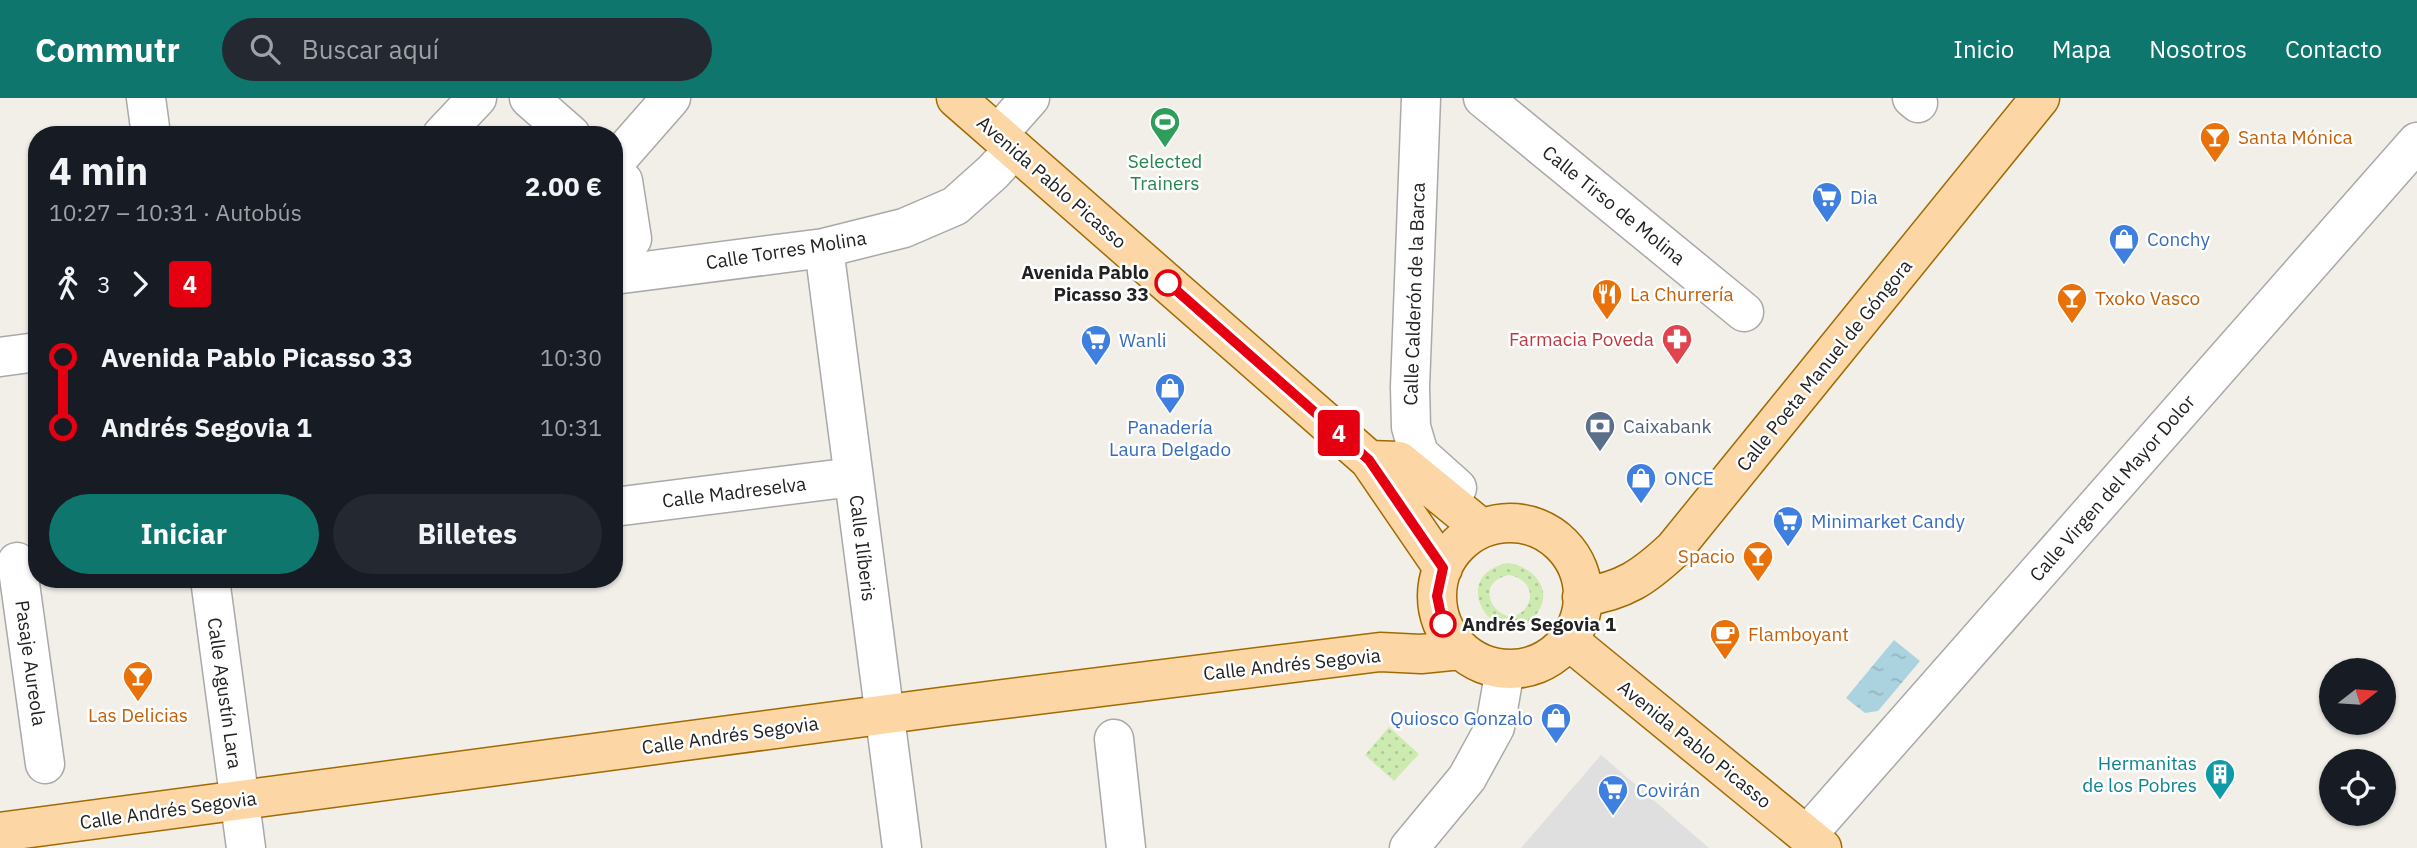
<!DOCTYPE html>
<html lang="es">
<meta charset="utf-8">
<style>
body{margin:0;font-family:"IBM Plex Sans",sans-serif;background:#242831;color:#f1f3f6;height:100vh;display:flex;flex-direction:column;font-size:26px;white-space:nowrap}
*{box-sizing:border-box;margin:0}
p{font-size:23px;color:#9ea1a6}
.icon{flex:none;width:38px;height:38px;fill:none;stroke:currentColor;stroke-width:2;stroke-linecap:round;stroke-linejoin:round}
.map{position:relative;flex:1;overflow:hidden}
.sheet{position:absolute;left:28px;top:28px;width:595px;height:462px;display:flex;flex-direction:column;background:#171b24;border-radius:28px;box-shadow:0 2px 5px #0004}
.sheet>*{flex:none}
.badge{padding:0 14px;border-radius:5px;font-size:24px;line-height:46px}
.needle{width:46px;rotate:73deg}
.tools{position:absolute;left:2319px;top:560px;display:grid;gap:14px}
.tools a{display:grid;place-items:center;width:77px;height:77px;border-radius:50%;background:#171b24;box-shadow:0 2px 5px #0004;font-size:35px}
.map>.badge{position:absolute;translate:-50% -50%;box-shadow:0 0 0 4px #fff}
.legs{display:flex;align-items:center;gap:10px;height:77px;padding:0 21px;font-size:23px}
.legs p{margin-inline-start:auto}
.overview{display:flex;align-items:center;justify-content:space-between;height:119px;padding:0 21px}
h1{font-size:38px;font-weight:700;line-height:52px}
.cta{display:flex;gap:14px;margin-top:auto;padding:14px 21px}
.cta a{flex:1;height:80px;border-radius:42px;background:#0f766e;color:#fff;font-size:28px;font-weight:700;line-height:80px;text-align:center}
.cta a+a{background:#242831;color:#f1f3f6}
ul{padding:0 21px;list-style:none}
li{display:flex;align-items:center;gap:24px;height:70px;font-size:26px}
li i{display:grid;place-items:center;width:10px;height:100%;margin:0 9px;background:currentColor}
li i::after{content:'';width:18px;height:18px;margin:-9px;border:5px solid;border-radius:50%;background:#171b24}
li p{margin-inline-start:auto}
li:first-child i{background:linear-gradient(#0000 50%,currentColor 0)}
li:last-child i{background:linear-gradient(currentColor 50%,#0000 0)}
header{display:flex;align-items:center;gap:42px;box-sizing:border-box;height:98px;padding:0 35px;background:#0f766e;color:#fff}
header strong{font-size:33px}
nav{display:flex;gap:38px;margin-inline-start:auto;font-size:24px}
.search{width:490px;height:63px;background:#242831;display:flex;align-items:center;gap:18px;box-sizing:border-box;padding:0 24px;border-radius:38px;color:#9ea1a6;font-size:26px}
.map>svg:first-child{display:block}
.residential{fill:#e0dfdf}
.garden{fill:url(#garden-dots);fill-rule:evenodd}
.water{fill:url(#water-ripples)}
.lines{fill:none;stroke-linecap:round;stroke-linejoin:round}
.minor-casing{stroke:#a9a9a9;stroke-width:41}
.major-casing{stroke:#a06b00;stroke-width:41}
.minor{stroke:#fff;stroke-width:38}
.major{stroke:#fcd6a4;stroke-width:38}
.line-1-casing{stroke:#fff;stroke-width:16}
.line-1{stroke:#e40010;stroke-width:10}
.stop-1-dot{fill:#fff;stroke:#e40010;stroke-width:3.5}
.labels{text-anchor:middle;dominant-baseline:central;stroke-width:5;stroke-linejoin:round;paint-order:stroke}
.food-label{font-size:19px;fill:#c56008;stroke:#fff;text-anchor:start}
.leisure-label{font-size:19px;fill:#27864d;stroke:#fff}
.street-label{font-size:19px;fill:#222;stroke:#fff}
.shop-label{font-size:19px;fill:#366cbe;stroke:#fff;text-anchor:start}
.stop-label{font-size:19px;font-weight:bold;fill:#222;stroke:#fff;text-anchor:end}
.health-label{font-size:19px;fill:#be3a42;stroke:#fff;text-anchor:end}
.service-label{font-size:19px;fill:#4e5e75;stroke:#fff;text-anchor:start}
.culture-label{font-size:19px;fill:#0d838f;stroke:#fff;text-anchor:end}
</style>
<header>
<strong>Commutr</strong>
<div class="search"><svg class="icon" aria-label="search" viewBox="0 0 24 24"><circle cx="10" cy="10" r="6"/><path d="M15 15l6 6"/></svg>Buscar aquí</div>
<nav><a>Inicio</a><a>Mapa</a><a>Nosotros</a><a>Contacto</a></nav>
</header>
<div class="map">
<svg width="2417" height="750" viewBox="0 0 2417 750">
<defs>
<pattern id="garden-dots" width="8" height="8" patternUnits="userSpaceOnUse" patternTransform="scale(1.75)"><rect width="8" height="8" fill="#cdebb0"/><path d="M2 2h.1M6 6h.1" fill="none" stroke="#b0c997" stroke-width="1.8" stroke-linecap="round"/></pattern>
<pattern id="water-ripples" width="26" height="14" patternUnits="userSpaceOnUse" patternTransform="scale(1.75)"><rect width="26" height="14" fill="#aad3df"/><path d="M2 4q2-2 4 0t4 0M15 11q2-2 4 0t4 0" fill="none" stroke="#92b5bf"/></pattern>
</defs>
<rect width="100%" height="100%" fill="#f2efe9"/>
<path class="residential" d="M1601,657l57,49 51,44h-188z"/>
<path class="garden" d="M1507,465c24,2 47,25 31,49 -33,51 -98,-33 -31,-49zM1509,477c15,2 27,16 18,31 -21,32 -62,-22 -18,-31z
M1389,629l30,27 -25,27 -29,-26z"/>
<path class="water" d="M1894,542l26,21 -42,50 -13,2 -19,-15z"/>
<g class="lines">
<g class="minor-casing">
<path id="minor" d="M146,0l5,37
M529,0l42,37
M1421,0l-11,289 1,40 8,27 38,34
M1483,0l261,214
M1912,0l6,5
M998,36l32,-36
M442,37l35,-37
M614,65l57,-65
M614,75l9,8 9,58
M824,150l78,600
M614,177l210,-27 80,-20 51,-22 38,-34 21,-23
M0,259l37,-5
M614,409l239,-30
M17,464l28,202
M210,481l36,269
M1114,641l12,109
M1807,737l610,-693
M1409,750l58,-70 28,-51 10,-58"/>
</g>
<g class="major-casing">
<path id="major" d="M956,0l413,362 74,108
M1369,362l30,1 82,67
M1437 498a73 73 0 1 1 146 0a73 73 0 1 1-146 0Z
M1582,499c42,-6 62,-20 92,-48l366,-451
M1568,542l254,208
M0,734l948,-126 432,-54 41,2 40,-4"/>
</g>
<use href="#minor" class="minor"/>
<use href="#major" class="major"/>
</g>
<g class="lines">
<g class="line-1-casing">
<path id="line-1" d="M1168,185l201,177 74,108 -6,28 6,28"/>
</g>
<use href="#line-1" class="line-1"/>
</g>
<defs>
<g id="stadium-pin" transform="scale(1.575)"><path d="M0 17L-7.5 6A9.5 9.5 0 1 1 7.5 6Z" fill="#2e9e5b" stroke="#fff"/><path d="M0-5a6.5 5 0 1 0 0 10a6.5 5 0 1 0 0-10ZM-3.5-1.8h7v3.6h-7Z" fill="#fff"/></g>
<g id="bar-pin" transform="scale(1.575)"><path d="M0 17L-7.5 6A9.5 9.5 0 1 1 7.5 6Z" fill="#e8710a" stroke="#fff"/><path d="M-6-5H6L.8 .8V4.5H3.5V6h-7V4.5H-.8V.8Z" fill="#fff"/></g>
<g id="supermarket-pin" transform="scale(1.575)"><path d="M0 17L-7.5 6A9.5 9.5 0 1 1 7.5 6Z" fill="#3f7fe0" stroke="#fff"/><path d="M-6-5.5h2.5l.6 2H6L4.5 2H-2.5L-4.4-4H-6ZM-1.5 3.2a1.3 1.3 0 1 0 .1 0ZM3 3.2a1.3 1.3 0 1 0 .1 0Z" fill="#fff"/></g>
<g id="shop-pin" transform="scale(1.575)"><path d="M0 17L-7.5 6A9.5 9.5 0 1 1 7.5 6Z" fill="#3f7fe0" stroke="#fff"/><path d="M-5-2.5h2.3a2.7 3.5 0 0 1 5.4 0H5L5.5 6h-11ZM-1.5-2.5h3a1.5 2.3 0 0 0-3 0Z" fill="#fff"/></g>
<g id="restaurant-pin" transform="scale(1.575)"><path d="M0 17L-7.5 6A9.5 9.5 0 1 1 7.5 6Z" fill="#e8710a" stroke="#fff"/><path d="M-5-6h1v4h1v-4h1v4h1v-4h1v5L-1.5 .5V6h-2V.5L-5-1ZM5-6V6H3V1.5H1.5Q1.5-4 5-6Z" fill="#fff"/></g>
<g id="pharmacy-pin" transform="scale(1.575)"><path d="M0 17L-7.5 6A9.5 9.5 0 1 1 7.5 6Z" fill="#e0444e" stroke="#fff"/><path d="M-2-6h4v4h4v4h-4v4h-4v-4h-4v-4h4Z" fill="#fff"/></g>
<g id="bank-pin" transform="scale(1.575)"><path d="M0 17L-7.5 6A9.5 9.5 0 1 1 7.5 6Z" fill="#5c6f8a" stroke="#fff"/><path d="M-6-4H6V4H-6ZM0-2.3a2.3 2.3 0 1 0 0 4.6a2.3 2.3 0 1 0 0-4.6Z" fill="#fff"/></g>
<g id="cafe-pin" transform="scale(1.575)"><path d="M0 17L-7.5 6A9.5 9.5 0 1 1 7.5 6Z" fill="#e8710a" stroke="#fff"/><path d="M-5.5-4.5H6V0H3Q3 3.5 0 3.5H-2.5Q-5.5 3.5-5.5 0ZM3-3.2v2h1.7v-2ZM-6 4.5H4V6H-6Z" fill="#fff"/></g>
<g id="building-pin" transform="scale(1.575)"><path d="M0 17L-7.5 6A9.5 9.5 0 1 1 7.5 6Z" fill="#0f9aa8" stroke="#fff"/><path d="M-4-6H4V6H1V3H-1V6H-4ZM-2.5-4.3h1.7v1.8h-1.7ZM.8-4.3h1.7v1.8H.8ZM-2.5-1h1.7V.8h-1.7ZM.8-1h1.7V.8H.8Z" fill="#fff"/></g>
</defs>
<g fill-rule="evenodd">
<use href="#stadium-pin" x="1165" y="24"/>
<use href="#bar-pin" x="2215" y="39"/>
<use href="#supermarket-pin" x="1827" y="99"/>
<use href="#shop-pin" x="2124" y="141"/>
<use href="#restaurant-pin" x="1607" y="196"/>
<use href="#bar-pin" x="2072" y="200"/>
<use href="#pharmacy-pin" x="1677" y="241"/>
<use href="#supermarket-pin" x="1096" y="242"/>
<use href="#shop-pin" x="1170" y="290"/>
<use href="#bank-pin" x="1600" y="328"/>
<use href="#shop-pin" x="1641" y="380"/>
<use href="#supermarket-pin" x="1788" y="423"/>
<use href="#bar-pin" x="1758" y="458"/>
<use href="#cafe-pin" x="1725" y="536"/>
<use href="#bar-pin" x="138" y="578"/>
<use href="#shop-pin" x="1556" y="620"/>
<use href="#building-pin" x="2220" y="676"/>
<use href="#supermarket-pin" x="1613" y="692"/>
</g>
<g class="stop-1-dot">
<circle cx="1168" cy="185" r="12"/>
<circle cx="1443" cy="526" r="12"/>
</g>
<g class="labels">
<g class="food-label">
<text x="2238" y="39">Santa Mónica</text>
<text x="1630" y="196">La Churrería</text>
<text x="2095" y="200">Txoko Vasco</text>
<text x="1735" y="458" text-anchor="end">Spacio</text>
<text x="1748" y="536">Flamboyant</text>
<text x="138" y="617" text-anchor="middle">Las Delicias</text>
</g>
<g class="leisure-label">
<text x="1165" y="63">Selected<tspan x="1165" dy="22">Trainers</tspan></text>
</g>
<g class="street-label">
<text transform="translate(1052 84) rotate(41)">Avenida Pablo Picasso</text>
<text transform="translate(1614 107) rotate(39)">Calle Tirso de Molina</text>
<text transform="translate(786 152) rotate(-9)">Calle Torres Molina</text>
<text transform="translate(1414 196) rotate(-88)">Calle Calderón de la Barca</text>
<text transform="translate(1824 267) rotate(-51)">Calle Poeta Manuel de Góngora</text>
<text transform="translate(2112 390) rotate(-49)">Calle Virgen del Mayor Dolor</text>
<text transform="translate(734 394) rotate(-7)">Calle Madreselva</text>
<text transform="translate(863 450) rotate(83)">Calle Ilíberis</text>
<text transform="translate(31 565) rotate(82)">Pasaje Aureola</text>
<text transform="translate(1292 566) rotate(-6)">Calle Andrés Segovia</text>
<text transform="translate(225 595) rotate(82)">Calle Agustín Lara</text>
<text transform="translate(730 637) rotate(-8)">Calle Andrés Segovia</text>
<text transform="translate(1695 646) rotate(39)">Avenida Pablo Picasso</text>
<text transform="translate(168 712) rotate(-8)">Calle Andrés Segovia</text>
</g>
<g class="shop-label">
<text x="1850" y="99">Dia</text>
<text x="2147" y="141">Conchy</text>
<text x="1119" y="242">Wanli</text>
<text x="1170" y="329" text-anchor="middle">Panadería<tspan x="1170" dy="22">Laura Delgado</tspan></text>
<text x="1664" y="380">ONCE</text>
<text x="1811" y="423">Minimarket Candy</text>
<text x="1533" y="620" text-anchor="end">Quiosco Gonzalo</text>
<text x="1636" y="692">Covirán</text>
</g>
<g class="stop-label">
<text x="1149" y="174">Avenida Pablo<tspan x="1149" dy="22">Picasso 33</tspan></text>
<text x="1462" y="526" text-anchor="start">Andrés Segovia 1</text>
</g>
<g class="health-label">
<text x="1654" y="241">Farmacia Poveda</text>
</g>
<g class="service-label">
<text x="1623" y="328">Caixabank</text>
</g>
<g class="culture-label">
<text x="2197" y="665">Hermanitas<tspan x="2197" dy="22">de los Pobres</tspan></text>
</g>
</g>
</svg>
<div class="tools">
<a><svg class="needle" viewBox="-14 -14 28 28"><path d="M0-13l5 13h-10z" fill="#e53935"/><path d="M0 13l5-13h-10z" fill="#9ea1a6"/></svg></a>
<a><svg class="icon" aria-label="locate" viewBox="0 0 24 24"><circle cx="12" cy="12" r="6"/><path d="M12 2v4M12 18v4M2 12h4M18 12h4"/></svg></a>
</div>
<b class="badge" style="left:1339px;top:335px;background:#e40010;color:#fff">4</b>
<section class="sheet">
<div class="overview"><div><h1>4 min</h1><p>10:27 – 10:31 · Autobús</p></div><b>2.00 €</b></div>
<div class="legs"><svg class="icon" aria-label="walk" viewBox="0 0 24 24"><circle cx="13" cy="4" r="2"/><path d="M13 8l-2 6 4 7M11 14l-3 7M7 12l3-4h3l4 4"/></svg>3<svg class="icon" aria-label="forward" viewBox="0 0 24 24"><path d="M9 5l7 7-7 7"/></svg><b class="badge" style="background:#e40010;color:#fff">4</b></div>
<ul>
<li><i style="color:#e40010"></i><b>Avenida Pablo Picasso 33</b><p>10:30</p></li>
<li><i style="color:#e40010"></i><b>Andrés Segovia 1</b><p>10:31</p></li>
</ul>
<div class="cta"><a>Iniciar</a><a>Billetes</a></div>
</section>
</div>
